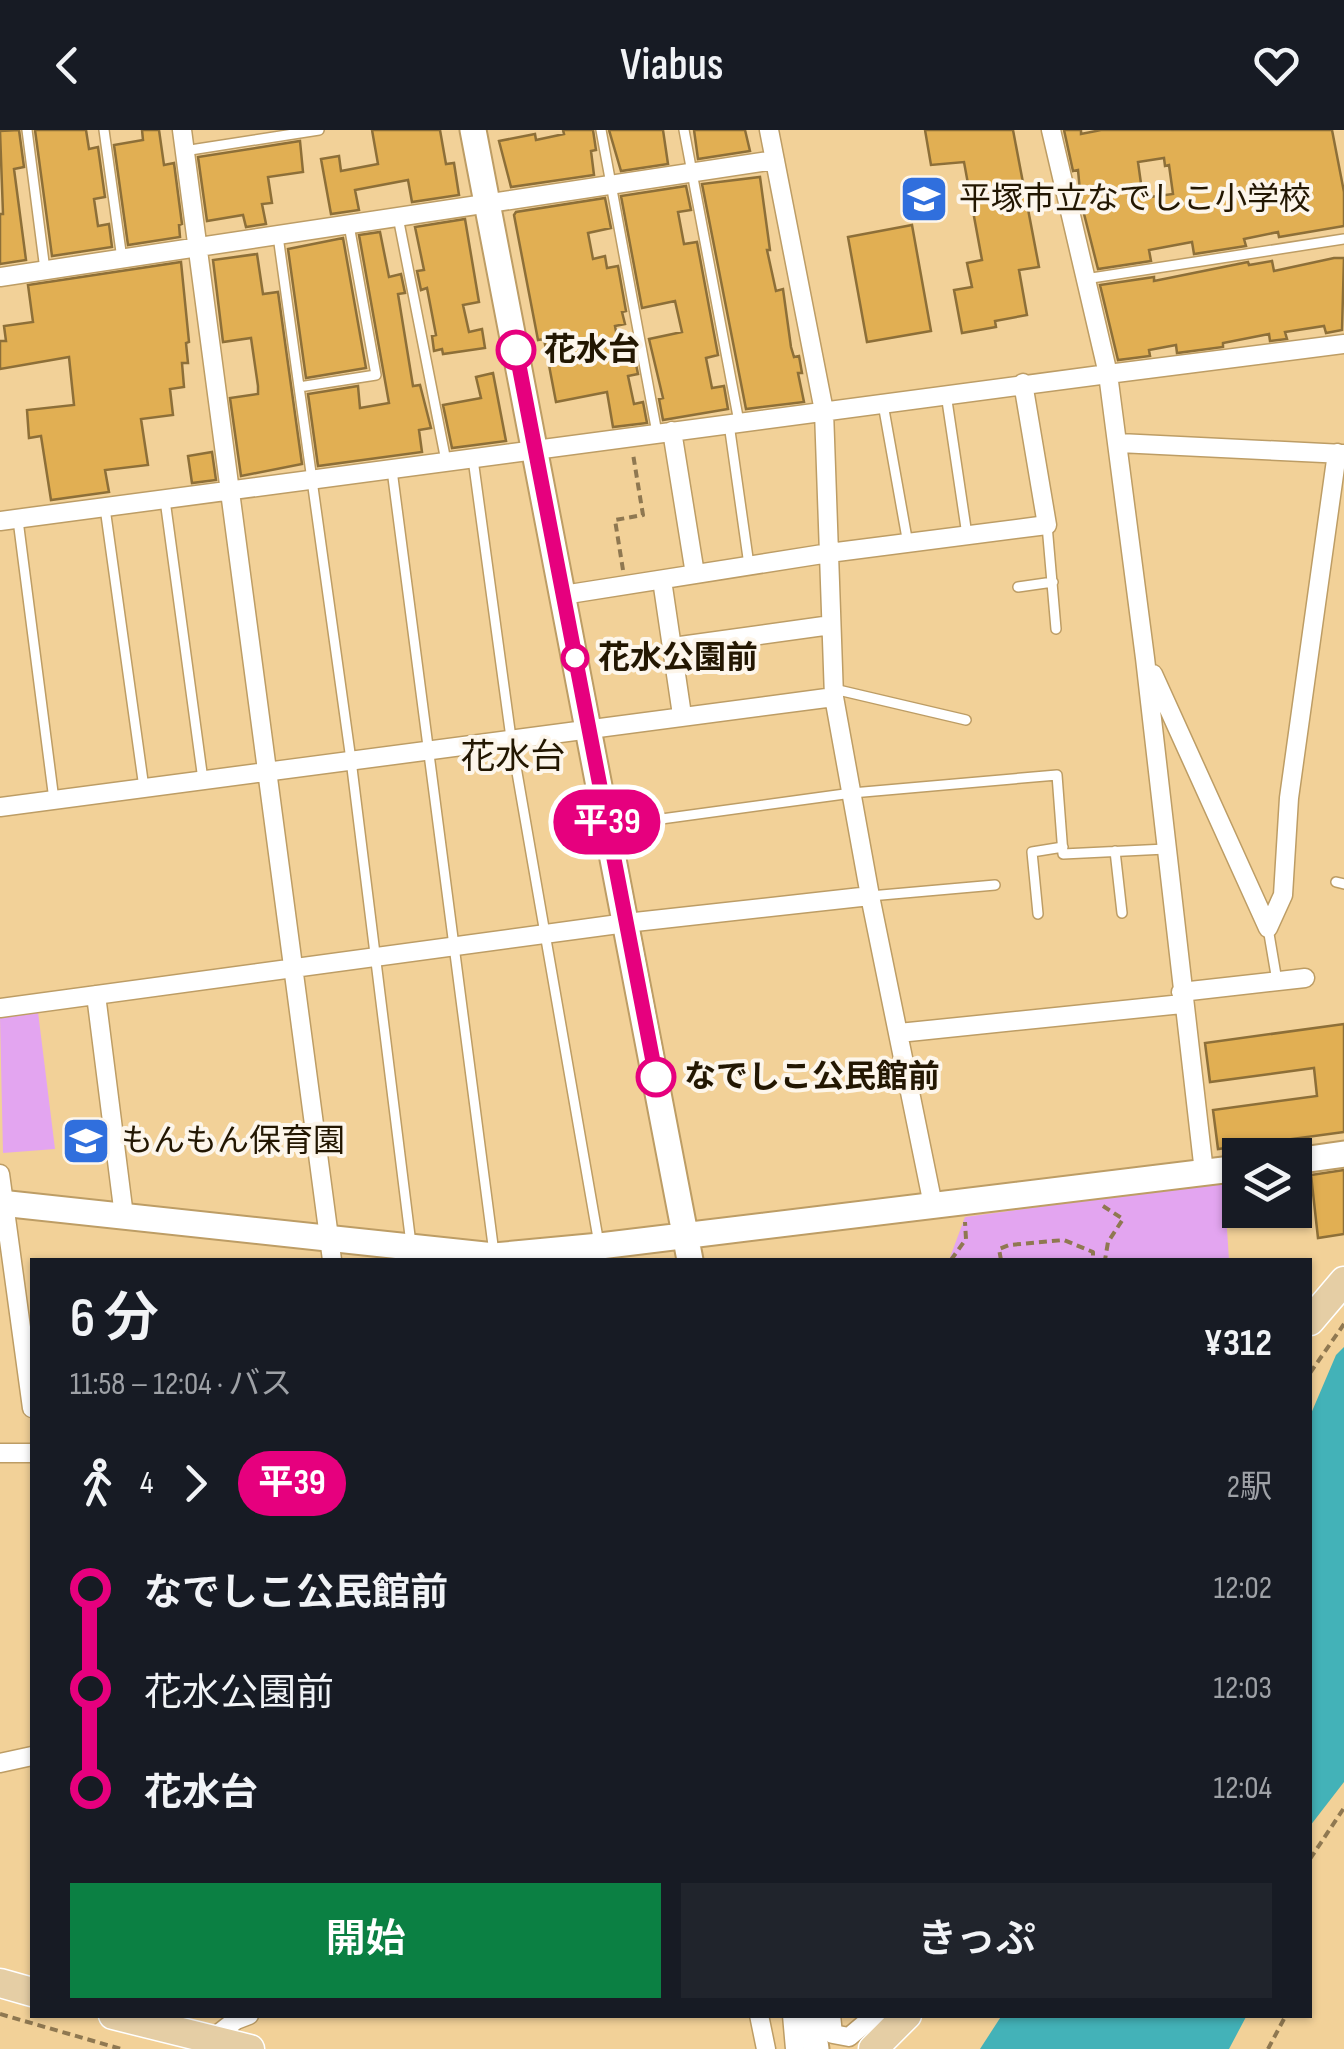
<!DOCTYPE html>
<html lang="ja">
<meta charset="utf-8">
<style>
body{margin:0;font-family:"Sofia Sans Condensed","Noto Sans JP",sans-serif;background:#20242c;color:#f1f3f6;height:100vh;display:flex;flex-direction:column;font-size:38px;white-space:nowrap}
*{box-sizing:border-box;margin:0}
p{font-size:32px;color:#9ea1a6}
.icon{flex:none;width:55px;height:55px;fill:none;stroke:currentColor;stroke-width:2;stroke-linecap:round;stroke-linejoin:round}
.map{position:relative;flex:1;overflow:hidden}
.details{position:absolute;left:30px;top:1128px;width:1282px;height:760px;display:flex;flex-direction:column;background:#171b24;border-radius:0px;box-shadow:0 2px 8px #0004}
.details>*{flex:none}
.badge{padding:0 20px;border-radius:32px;font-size:35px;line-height:65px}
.tools{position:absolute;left:1222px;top:1008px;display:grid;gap:20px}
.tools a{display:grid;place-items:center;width:90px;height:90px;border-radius:0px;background:#171b24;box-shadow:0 2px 8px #0004;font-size:50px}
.map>.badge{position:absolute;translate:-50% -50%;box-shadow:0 0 0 5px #fff}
.legs{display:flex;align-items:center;gap:15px;height:110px;padding:0 40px;font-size:32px}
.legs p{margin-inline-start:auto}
.summary{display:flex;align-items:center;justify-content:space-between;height:170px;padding:0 40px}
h1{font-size:55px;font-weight:600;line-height:75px}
.cta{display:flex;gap:20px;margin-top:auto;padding:20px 40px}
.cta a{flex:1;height:115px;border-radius:0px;background:#0b8043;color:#fff;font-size:40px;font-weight:600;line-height:115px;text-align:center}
.cta a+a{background:#20242c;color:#f1f3f6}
ul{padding:0 40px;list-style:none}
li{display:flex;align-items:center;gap:35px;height:100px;font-size:38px}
li i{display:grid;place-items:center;width:15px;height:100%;margin:0 12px;background:currentColor}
li i::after{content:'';width:25px;height:25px;margin:-12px;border:8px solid;border-radius:50%;background:#171b24}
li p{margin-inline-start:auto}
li:first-child i{background:linear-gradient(#0000 50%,currentColor 0)}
li:last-child i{background:linear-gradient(currentColor 50%,#0000 0)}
header{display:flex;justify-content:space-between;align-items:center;height:130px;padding:0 40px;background:#171b24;font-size:45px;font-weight:600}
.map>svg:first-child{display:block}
.green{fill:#e3a5f0}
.water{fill:#43b2b8}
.building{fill:#e1af53;stroke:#8d6f38;stroke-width:2.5;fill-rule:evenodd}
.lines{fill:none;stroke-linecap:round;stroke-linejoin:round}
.lane-casing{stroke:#bd9d65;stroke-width:12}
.street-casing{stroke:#bd9d65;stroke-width:21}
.secondary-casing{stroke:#bd9d65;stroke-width:29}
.primary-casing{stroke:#fff;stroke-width:31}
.path{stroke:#8f7851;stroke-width:4;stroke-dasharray:8 5;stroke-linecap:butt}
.lane{stroke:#fff;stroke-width:9}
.street{stroke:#fff;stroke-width:18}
.secondary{stroke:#fff;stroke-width:25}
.primary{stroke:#e5cea5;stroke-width:28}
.line-1-casing{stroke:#fff;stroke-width:22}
.line-1{stroke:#e6007e;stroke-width:15}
.stop-1-dot{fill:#fff;stroke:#e6007e;stroke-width:5}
.labels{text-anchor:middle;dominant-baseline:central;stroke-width:8;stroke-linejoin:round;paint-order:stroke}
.poi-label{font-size:32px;fill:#231702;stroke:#fdf6eb;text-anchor:start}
.stop-label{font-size:32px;font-weight:bold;fill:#231702;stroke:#fdf6eb;text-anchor:start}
.neighbourhood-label{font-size:35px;fill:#231702;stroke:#fdf6eb}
</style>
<header><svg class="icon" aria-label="back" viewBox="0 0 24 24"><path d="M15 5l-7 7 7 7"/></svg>Viabus<svg class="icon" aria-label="heart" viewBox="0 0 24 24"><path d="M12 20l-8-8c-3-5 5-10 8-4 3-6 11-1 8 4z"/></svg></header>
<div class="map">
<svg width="1344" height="1919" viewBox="0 0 1344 1919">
<rect width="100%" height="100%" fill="#f2d198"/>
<path class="green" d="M38,882l17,137 -52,4 -3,-136z
M1224,1052l5,78h-280l16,-43z"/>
<path class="water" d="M1344,1217v435l-34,44v-410l26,-61z
M1002,1885h245l-18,34h-249z"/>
<path class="building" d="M19,0l5,37 -10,2 12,91 -26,4v-50h3l-3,-83z
M35,0h51l3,19 9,-2 7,50 -11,2 4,27 11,-2 3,23 -60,9z
M142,0h17l5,35 10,-2 8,61 -3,1 1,12 -52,8 -14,-100 29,-5z
M372,0h68l6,34 8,-1 5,32 -47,7 -4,-22 -53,10 4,20 -28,4 -10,-55 18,-3 2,15 37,-7z
M563,0h30l3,20 -5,1 3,24 -83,12 -12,-46 36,-7 1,6 28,-6z
M609,0h54l5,34 -47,7z
M694,0h51l5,21 -52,8z
M925,0h88l26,137 -20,3 8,45 -32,6 1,6 -34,6 -8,-43 18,-3 -5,-24 15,-3 -18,-98 -33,3z
M1064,0h17v4l20,-4h231l12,62v34l-65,11 -1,-5 -34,7 2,7 -52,8 -2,-12 -43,8 2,11 -53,8 -17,-67 -3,-32 -5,1zM1164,28l1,8 4,-1 4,29 -30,4 -5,-36z
M300,11l3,31 -35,5 4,26 -10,1 4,20 -20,3 -3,-12 -36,6 -9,-64z
M760,47l10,73h-3l9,41 7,-2 8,58 3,10 5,-1 3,17h-4l6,29 -58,7 -44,-225z
M686,56l5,24 -13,2 6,32 13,-2 21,113 -12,3 6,30 12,-2 4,23 -65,11 -4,-21 4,-1 -14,-59 33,-7 -7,-31 -33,7 -21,-112z
M605,68l6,30 -23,5 5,26 12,-3 2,12 11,-2 8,45 -4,1 3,12 -10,2 5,27 13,-3 5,24 -10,2 6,28 9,-2 4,21 -34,4 -6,-35 -51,10 -12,-63 -6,1 -24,-125 2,-3z
M465,89l14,83 -16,3 6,27 13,-3 3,19 -42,6 -1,-5 -8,2 -2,-15 4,-1 -9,-47 -6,2 -4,-19 7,-1 -9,-43z
M912,95l19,106 -64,11 -19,-105z
M380,102l9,45 12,-3 4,19 -7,1 15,92 7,-1 11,43 -12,2 3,22 -104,14 -10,-72 50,-8 2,22 29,-5 -30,-168z
M343,108l23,130 -60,10 -18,-129z
M257,124l6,40 15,-2 24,172 -61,12 -11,-78 28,-4v-8l-7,-48 -28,4 -10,-82z
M1334,128h10l-2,72 -16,3 -2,-7 -39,6 2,7 -17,2 -1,-7 -46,9v4l-46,6 -1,-8 -27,5 1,6 -32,4 -18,-75 54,-8v4l94,-19 1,3 23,-4 2,10z
M181,132l8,80 -3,1 2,20h-6l2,24 -14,2 3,26 -32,4 7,46 -43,5 4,22 -58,8 -10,-64 -12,2 -2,-28 47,-5 -5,-48 -69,12v-28h6l-2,-15 29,-4 -5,-37z
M493,243l13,68 -54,7 -9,-43 38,-7 -5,-21z
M212,322l4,28 -24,3 -4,-27z
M1344,894v108l-126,17 -5,-39 104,-14 -3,-28 -104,14 -5,-39z
M1344,1040v64l-26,4 -7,-63z"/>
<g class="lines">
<g class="lane-casing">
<path id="lane" d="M27,0l18,140
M104,0l18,129
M601,0l56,303
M684,0l55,292
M184,21l135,-21
M398,87l48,244
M278,106l73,524 60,484
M1085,149l259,-40
M299,257l77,-12 -27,-150
M946,264l21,141
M883,274l25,140
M729,294l20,141
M473,329l38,279 88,506
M392,340l102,783
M165,370l38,280
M105,378l39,280
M18,390l36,280
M1047,395l9,104
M1018,457l35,-5
M834,559l132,31
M610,696l242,-33 205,-18 6,79 103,-5
M1115,721l7,62
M1336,752l8,2
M870,766l125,-11
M1038,784l-6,-62 31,-5
M1268,798l9,53"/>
</g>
<g class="street-casing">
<path id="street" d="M182,0l150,1130
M769,0l55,281 10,286 36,199 63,309
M0,147l775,-117
M672,301l23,143
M1119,313l225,11
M0,391l1108,-147 -57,-244
M662,450l20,135
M563,465l266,-42 218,-28 -24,-142
M673,517l158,-22
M1153,544l115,254 15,-33 6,-97 48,-345
M0,677l834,-110
M1181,862l124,-14
M96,865l28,221
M0,878l626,-85 244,-27
M899,903l283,-29
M1204,1042l-59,-514 -37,-284 236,-30
M0,1044l32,234
M0,1323h32
M0,1633l32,-7
M759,1885l7,34
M792,1885l3,34
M831,1885l2,19 16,3 26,-22
M213,1908l23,-18 13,-5"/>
</g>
<g class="secondary-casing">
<path id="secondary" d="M473,0l217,1130
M1295,1031l49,-7
M0,1073l494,53 106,-10 640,-78
M811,1885l5,34"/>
</g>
<g class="primary-casing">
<path id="primary" d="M1310,1191l34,-40
M0,1853l32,9
M113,1885l137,34
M873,1919l34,-34"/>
</g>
<path class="path" d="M623,440l-8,-50 28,-5 -10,-61
M1103,1076l20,13 -15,23 -3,18
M951,1130l15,-21 -1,-17
M1001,1130l-2,-11 10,-4 55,-5 29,12v8
M1013,1130h18
M1310,1243l34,-49
M1310,1729l34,-51
M0,1884l121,35
M1268,1919l18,-34"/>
<use href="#lane" class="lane"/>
<use href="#street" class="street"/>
<use href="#secondary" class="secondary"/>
<use href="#primary" class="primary"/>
</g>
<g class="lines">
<g class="line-1-casing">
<path id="line-1" d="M516,220l140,727"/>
</g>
<use href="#line-1" class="line-1"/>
</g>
<defs>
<g id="school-square" transform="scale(2.5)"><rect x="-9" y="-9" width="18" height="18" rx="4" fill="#306fdd" stroke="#fdf6eb"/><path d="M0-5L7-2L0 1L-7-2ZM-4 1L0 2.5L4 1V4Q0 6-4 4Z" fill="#fff"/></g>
</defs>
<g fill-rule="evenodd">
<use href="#school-square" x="924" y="69"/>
<use href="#school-square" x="86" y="1011"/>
</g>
<g class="stop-1-dot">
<circle cx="516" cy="220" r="18"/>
<circle cx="575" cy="528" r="12"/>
<circle cx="656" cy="947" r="18"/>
</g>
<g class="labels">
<g class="poi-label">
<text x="959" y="69">平塚市立なでしこ小学校</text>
<text x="121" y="1011">もんもん保育園</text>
</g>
<g class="stop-label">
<text x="544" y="220">花水台</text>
<text x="598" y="528">花水公園前</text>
<text x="684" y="947">なでしこ公民館前</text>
</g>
<g class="neighbourhood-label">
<text x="513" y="627">花水台</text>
</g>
</g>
</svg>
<div class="tools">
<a><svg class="icon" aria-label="layers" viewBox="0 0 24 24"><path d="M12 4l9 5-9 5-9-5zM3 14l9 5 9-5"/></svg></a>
</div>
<b class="badge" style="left:607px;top:692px;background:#e6007e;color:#fff">平39</b>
<section class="details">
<div class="summary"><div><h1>6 分</h1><p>11:58 – 12:04 · バス</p></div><b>¥312</b></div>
<div class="legs"><svg class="icon" aria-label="walk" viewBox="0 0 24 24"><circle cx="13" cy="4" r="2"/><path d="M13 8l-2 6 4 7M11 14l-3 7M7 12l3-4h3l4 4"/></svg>4<svg class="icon" aria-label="forward" viewBox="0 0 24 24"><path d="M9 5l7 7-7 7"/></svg><b class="badge" style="background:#e6007e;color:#fff">平39</b><p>2駅</p></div>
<ul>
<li><i style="color:#e6007e"></i><b>なでしこ公民館前</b><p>12:02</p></li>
<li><i style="color:#e6007e"></i><span>花水公園前</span><p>12:03</p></li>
<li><i style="color:#e6007e"></i><b>花水台</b><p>12:04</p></li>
</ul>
<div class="cta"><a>開始</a><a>きっぷ</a></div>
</section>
</div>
